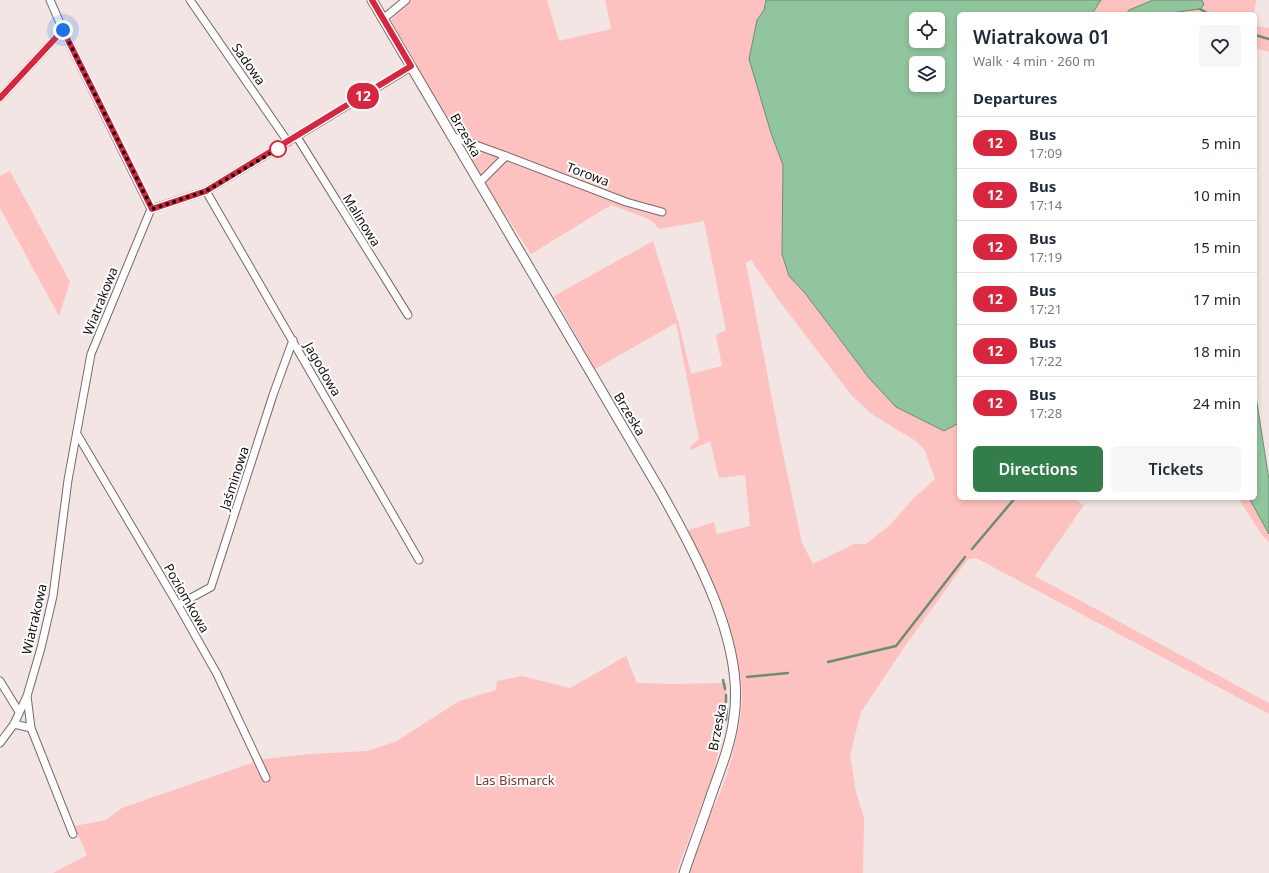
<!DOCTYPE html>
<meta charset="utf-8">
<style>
body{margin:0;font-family:"Noto Sans",sans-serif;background:#f6f6f7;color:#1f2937;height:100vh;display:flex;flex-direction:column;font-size:15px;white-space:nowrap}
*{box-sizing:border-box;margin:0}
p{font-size:13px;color:#747a83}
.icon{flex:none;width:22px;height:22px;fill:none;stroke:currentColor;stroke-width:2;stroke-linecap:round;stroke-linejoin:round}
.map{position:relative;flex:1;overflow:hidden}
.sheet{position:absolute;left:957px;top:12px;width:300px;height:488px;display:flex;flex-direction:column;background:#fff;border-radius:6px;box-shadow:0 2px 6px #0003}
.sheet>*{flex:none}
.badge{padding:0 8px;border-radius:13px;font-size:14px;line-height:26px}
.buttons{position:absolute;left:909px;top:12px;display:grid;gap:8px}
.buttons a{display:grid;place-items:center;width:36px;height:36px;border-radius:6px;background:#fff;box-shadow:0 2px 6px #0003;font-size:20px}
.you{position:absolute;width:20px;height:20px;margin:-10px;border:3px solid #fff;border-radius:50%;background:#1a73e8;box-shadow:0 0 0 6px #1a73e833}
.map>.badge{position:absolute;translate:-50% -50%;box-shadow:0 0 0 2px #fff}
h2{padding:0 16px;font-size:15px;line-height:36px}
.round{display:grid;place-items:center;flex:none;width:42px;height:42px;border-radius:6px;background:#f6f6f7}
.summary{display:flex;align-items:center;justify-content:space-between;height:68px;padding:0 16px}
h1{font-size:19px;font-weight:600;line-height:30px}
.primary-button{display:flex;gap:8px;margin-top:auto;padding:8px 16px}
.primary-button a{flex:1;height:46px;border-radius:6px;background:#337d4b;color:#fff;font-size:16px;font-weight:600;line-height:46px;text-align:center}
.primary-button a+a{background:#f6f6f7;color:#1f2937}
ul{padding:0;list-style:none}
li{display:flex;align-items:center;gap:12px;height:52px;padding:0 16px;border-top:1px solid #e0e1e3}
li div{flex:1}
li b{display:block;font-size:15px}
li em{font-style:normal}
li .badge{min-width:44px;font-weight:700;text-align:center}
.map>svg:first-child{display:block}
.green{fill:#fdc2c0;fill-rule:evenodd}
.water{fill:#91c59d;stroke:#6b8e72;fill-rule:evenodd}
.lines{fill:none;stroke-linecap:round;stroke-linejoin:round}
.stream{stroke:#6b8e72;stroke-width:2.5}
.minor-casing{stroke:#756969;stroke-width:9}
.tertiary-casing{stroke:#756969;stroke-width:11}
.minor{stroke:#fff;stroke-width:7}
.tertiary{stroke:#fff;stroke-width:9}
.line-casing{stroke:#fff;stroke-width:9}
.line{stroke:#d7263d;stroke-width:6}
.walk{stroke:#120e0e;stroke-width:4;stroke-dasharray:0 7.2}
.stop-dot{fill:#fff;stroke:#d7263d;stroke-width:2}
.labels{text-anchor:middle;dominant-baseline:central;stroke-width:4;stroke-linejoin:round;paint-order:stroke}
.street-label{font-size:13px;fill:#120e0e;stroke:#fff}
.park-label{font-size:13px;fill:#813235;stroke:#fff}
</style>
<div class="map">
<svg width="1269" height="873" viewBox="0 0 1269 873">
<rect width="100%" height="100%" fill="#f2e5e4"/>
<path class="green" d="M409,0h138l12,41 52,-12 -6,-29h161l-2,10 -7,10 14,113 12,32 -1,89 7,22 16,17 34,46 104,92 16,-8v75h114l11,7 -49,71 234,127v11l-293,-156 -8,1 -61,84 -46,69 -11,43 6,37 8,26 -1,55h-174c3,-12 7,-23 11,-35 8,-21 20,-42 27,-64 7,-24 14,-50 15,-74 1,-13 -3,-27 -6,-39 -10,-49 -26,-87 -50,-130l28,-9 3,12 33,-8 -5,-51 -26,3 -9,-37 -19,9 -1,-3 9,-8 -23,-116 -81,46 -41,-73 99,-55 26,83 12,50 31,-8 -6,-31 10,-5 -22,-109 -44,8 -11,-10 -38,-14 -80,49 -38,-58 -104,-174zM751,260l26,38 75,98 21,19 43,26 9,10 10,28 -22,20 -23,26 -24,19h-12l-41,20 -11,-21 -24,-113 -32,-167z
M1101,0h155l-2,14h-162z
M1255,26l14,2v24l-14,-4z
M10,171l60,111 -11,34 -59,-108v-32z
M1238,498h12l19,16v28l-7,-7z
M626,656l11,27 36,1 54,-1 -3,38 -10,51 -38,101h-623l34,-18 -13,-29 32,-6 16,-12 141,-49 47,-5 58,-3 29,-10 62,-40 37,-11 1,-9 25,-5 48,12z"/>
<path class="water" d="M766,0h335l-9,14h-133v409l-15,8 -48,-24 -27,-29 -64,-85 -16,-17 -7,-22 1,-89 -12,-32 -22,-74 8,-39 7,-10zM916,19h22v22h-22zM916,63h22v22h-22z
M1153,0h49l2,5 -4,4 -37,5h-37l3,-4z
M1255,390l14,90v54l-20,-36h6z"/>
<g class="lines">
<path class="stream" d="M1200,9l9,5
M1255,35l14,4
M972,549l43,-51
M828,662l68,-16 69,-89
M747,677l41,-4
M723,680l2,9
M726,695v7
M726,720l1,-12"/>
<g class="minor-casing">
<path id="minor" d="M50,0l13,30 88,179
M190,0l98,142
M383,19l23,-19
M0,98l63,-68
M451,136l55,20 120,46 36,10
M297,137l111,178
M479,183l27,-27
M206,191l213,369
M77,434l101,171 39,69 49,104
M178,605l33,-18 62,-192 20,-55
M0,681l19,31
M27,696l4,32 42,106
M14,724l17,4
M0,743l14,-19 13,-28 14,-48 12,-52 15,-116 23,-126 60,-145 55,-18 205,-124"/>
</g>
<g class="tertiary-casing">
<path id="tertiary" d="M372,0l289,492c35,63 84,151 73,225 -3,26 -13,51 -22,76 -9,27 -19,53 -28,80"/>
</g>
<use href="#minor" class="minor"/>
<use href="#tertiary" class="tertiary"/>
</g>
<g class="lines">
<g class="line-casing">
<path id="line" d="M0,98l63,-68 89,179 54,-18 205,-125 -39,-66"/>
</g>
<use href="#line" class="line"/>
<path class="walk" d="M63,30l89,179 54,-18 72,-42"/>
</g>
<circle class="stop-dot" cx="278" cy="149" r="8"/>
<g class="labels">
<g class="street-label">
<text transform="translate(249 64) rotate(55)">Sadowa</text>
<text transform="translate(466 135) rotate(60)">Brzeska</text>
<text transform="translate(588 174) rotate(21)">Torowa</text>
<text transform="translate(362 220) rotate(58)">Malinowa</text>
<text transform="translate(100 301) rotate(-68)">Wiatrakowa</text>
<text transform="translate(323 369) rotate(60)">Jagodowa</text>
<text transform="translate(630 414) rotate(59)">Brzeska</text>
<text transform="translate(234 478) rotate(-72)">Jaśminowa</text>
<text transform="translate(187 598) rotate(60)">Poziomkowa</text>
<text transform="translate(34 619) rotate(-77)">Wiatrakowa</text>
<text transform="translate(717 727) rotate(-79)">Brzeska</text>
</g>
<g class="park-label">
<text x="515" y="780">Las Bismarck</text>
</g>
</g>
</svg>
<div class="buttons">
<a><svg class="icon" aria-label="locate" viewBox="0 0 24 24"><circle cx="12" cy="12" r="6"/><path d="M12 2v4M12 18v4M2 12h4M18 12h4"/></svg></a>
<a><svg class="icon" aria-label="layers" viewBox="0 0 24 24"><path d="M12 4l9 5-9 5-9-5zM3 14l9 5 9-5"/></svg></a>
</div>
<div class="you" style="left:63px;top:30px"></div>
<b class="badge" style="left:363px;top:96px;background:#d7263d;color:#fff">12</b>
<section class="sheet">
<div class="summary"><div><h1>Wiatrakowa 01</h1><p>Walk · 4 min · 260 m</p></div><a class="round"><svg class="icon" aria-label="heart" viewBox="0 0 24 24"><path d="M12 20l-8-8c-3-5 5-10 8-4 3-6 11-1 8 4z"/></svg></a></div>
<h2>Departures</h2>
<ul>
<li><span class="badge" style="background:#d7263d;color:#fff">12</span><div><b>Bus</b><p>17:09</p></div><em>5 min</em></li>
<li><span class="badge" style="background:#d7263d;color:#fff">12</span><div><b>Bus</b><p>17:14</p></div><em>10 min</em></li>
<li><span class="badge" style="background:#d7263d;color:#fff">12</span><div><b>Bus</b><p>17:19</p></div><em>15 min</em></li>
<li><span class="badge" style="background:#d7263d;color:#fff">12</span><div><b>Bus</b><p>17:21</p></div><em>17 min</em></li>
<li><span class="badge" style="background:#d7263d;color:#fff">12</span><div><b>Bus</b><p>17:22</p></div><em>18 min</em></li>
<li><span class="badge" style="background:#d7263d;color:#fff">12</span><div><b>Bus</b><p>17:28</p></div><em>24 min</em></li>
</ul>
<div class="primary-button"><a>Directions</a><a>Tickets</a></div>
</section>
</div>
